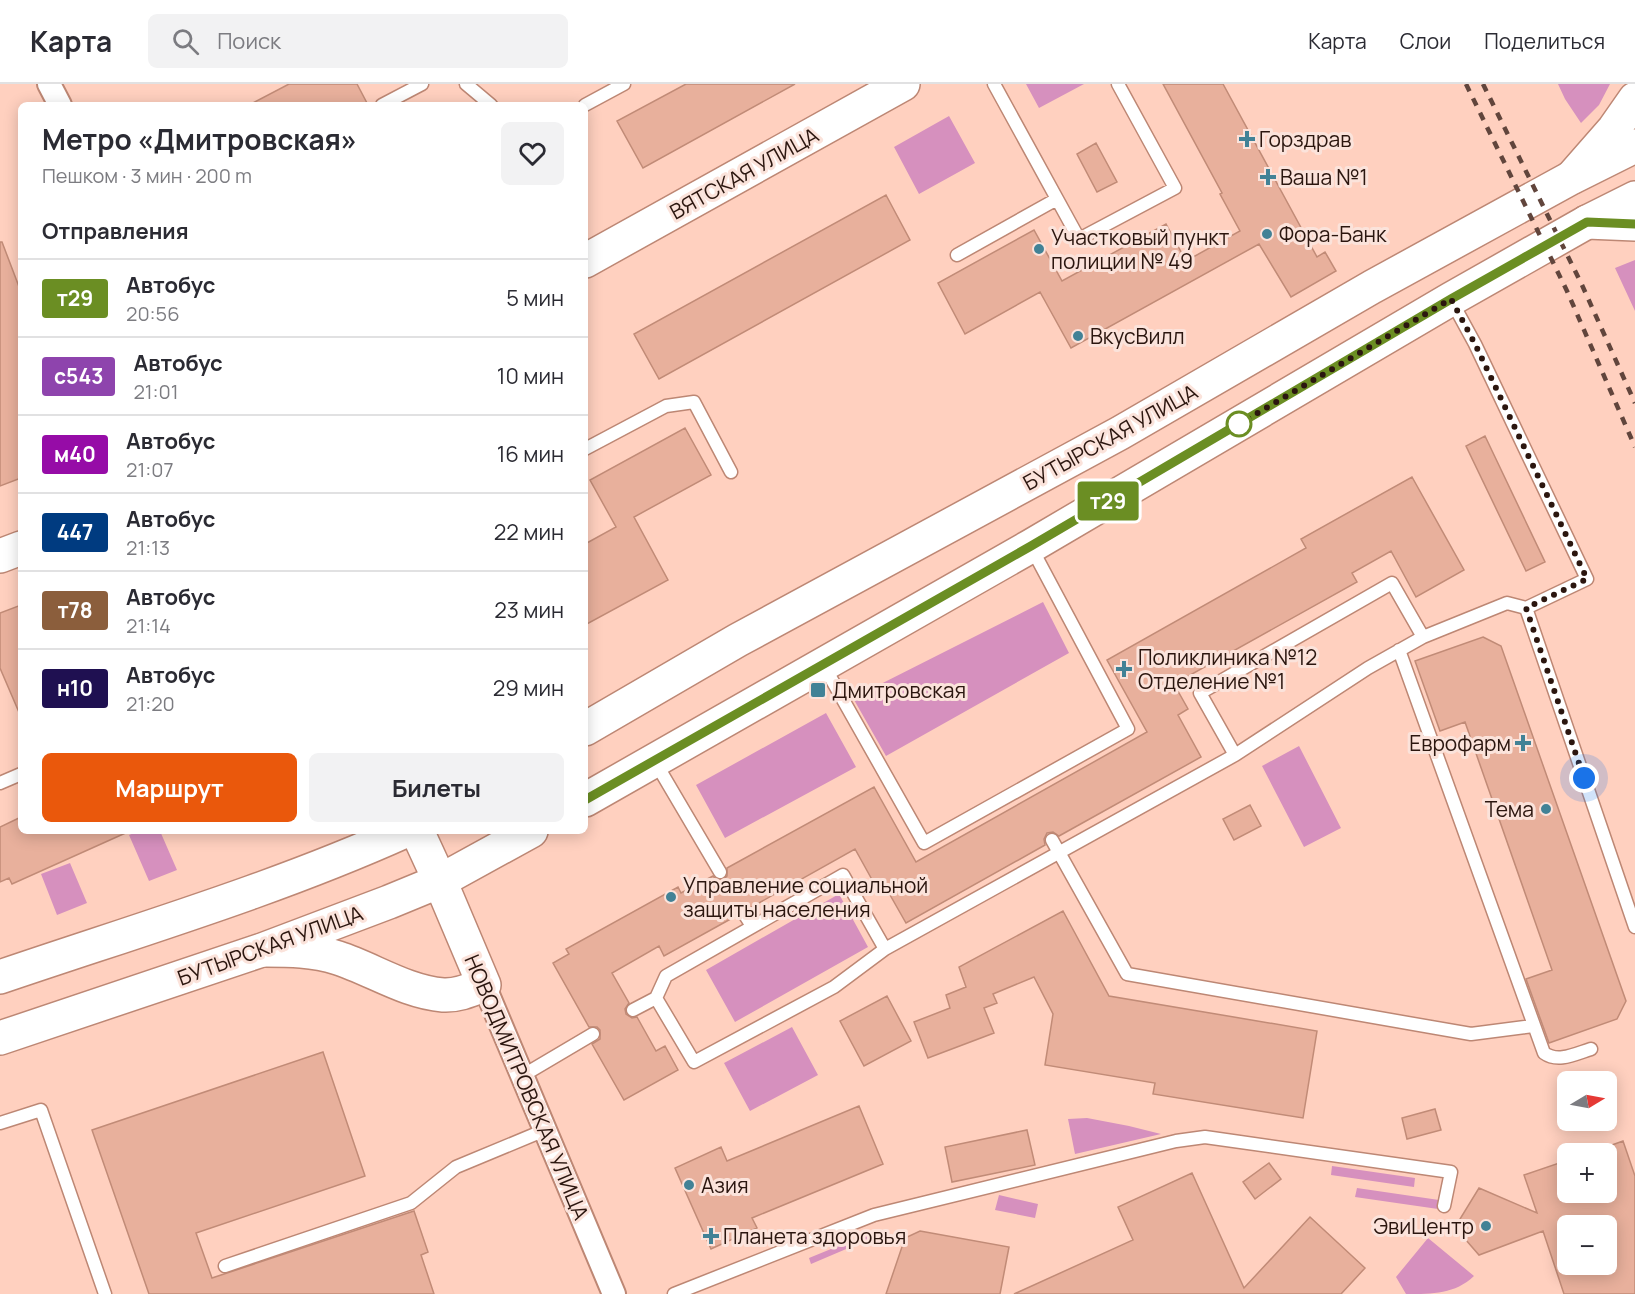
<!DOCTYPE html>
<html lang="ru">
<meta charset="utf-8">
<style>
body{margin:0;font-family:Manrope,sans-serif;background:#f2f2f3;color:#2b2b33;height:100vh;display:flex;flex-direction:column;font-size:22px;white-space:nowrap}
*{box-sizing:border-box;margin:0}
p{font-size:20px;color:#7c7c81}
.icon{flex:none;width:33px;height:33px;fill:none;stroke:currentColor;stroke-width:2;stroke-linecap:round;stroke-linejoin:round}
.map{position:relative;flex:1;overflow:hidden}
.drawer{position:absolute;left:18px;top:18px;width:570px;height:732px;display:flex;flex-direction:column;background:#fff;border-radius:9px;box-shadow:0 3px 15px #0003}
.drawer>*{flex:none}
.badge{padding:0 12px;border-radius:4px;font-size:21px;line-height:39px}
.needle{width:39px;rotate:80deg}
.tools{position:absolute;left:1557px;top:987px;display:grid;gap:12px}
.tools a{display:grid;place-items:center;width:60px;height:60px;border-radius:9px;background:#fff;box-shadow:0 3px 15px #0003;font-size:30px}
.you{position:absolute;width:30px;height:30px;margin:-15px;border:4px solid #fff;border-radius:50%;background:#1a73e8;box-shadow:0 0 0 9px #1a73e833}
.map>.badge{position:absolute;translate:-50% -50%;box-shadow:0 0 0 3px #fff}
h2{padding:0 24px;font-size:22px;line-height:54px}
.round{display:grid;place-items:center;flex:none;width:63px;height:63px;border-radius:9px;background:#f2f2f3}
.overview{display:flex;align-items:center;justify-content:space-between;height:102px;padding:0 24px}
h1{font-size:28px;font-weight:700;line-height:45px}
.primary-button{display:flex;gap:12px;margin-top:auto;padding:12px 24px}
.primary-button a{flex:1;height:69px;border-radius:9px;background:#ea580c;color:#fff;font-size:24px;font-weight:700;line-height:69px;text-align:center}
.primary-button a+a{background:#f2f2f3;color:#2b2b33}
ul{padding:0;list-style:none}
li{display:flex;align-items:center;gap:18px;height:78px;padding:0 24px;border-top:2px solid #e1e1e2}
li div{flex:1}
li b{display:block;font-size:22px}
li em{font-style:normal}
li .badge{min-width:66px;font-weight:700;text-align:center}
header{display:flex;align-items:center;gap:36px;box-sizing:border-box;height:84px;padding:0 30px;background:#fff;border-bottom:2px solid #e1e1e2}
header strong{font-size:28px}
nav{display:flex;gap:33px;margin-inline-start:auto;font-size:21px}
.search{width:420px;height:54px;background:#f2f2f3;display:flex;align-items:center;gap:15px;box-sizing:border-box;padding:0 21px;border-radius:9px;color:#7c7c81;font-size:22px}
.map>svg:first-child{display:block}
.green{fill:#d690be}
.building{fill:#e8b09c;stroke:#c18b77;stroke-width:1.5;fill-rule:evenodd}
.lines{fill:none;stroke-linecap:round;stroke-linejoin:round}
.lane-casing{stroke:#bd8774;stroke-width:15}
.street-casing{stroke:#bd8774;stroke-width:26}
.secondary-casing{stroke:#bd8774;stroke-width:36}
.primary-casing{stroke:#bd8774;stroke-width:36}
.lane{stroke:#fff;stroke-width:12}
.street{stroke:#fff;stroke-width:22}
.secondary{stroke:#fff;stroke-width:33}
.primary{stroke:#fff;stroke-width:33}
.rail{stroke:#61453c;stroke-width:4.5;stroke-dasharray:8 8;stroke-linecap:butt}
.line-casing{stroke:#fff;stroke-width:14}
.line{stroke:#6b8e23;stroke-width:9}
.walk{stroke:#2b160f;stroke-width:6;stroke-dasharray:0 10.8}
.poi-dot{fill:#428296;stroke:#fbe3db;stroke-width:2}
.stop-dot{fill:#fff;stroke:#6b8e23;stroke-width:3}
.labels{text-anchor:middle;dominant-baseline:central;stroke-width:6;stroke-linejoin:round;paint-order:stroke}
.poi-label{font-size:21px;fill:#2b160f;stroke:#fbe3db;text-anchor:start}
.street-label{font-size:21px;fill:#2b160f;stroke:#fbe3db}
</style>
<header>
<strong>Карта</strong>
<div class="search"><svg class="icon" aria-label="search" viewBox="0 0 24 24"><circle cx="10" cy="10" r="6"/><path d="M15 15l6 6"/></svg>Поиск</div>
<nav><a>Карта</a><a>Слои</a><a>Поделиться</a></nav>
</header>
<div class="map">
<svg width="1635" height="1210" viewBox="0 0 1635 1210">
<rect width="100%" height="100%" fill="#ffd0bf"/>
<path class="green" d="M1026,0h58l-45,24z
M1558,0h52l-11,21 -18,18 -16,-24z
M949,32l26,47 -56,31 -25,-47z
M1635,176v51l-20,-43z
M1043,518l26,51 -183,103 -33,-58z
M826,629l30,54 -131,71 -29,-53z
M1299,662l42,82 -37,19 -42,-81z
M139,747h21l17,39 -28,11 -20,-46z
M70,779l17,40 -30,12 -16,-41z
M839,810l29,53 -133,75 -29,-52z
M792,943l26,48 -68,36 -26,-48z
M1087,1034l42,8 32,8 -86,20 -7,-35z
M1332,1082l83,12 -1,9 -83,-12z
M1357,1104l82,12 -1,9 -83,-12z
M999,1111l39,9 -3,14 -40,-8z
M870,1149l2,5 -61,26 -2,-6z
M1428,1154l46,38c-19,18 -41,18 -68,18l-10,-17z"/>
<path class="building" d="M289,0h68l11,21h-119z
M686,0h109l-152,84 -26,-47z
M1163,0h60l94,173 8,-5 11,19 -45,26 -32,-53 -188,104 -31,-56 -75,42 -27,-51 96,-53 28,51 104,-57 20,37 54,-30 -20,-37 2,-1z
M1096,59l21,39 -20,10 -20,-38z
M886,111l24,45 -251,139 -25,-45z
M0,158h2l19,50v186l-21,8z
M685,344l26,47 -77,42 34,63 -83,45v-81l31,-17 -26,-47z
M1485,352l60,126 -19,9 -60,-125z
M1412,393l52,93 -48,27 -25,-46 -39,22 5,9 -183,102 14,25 -10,6 23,42 -142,79 -6,-4 -6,1 -3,6 1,6 -139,78 -24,-42 -7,4 -20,-36 -105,59 -4,-4 -7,1 -4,4 1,7 -72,40 -5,-10 -47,27 17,30 -4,6 1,5 6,4 5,-1 19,34 9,-5 13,24 -54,30 -32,-56 8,-5v-9l-3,-3h-8l-36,-64 16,-9 -3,-5 112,-62 3,6 32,-17 3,3h8l3,-3v-8l147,-81 42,75 231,-130 -40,-72 199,-112 -5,-9z
M21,521v112l-21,-49v-55z
M1483,553l18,9 125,355 -9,18 -68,24 -23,-64 26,-9 -87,-248 -25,9 -25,-70z
M1250,721l11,21 -27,14 -11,-21z
M21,733v14h109l-118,53 -3,-6 -9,4v-55z
M1063,827l46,85 208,35 -14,87 -150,-24 2,-11 -110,-18 8,-51 -19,-37 -41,17 4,9 -13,5 10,25 -66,25 -14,-36 36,-14 -4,-13 20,-8 -7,-20z
M887,912l24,45 -47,25 -24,-45z
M323,968l42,124 -169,57 16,45 202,-67 14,41 -7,3 13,39h-285l-57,-164z
M859,1022l24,58 -131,54 5,10 -46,21 -36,-81 46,-21 6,14z
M1435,1025l6,21 -34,9 -5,-21z
M1027,1046l8,35 -83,17 -7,-35z
M1623,1057l12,35v118h-71l-21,-63 -64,24 -20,-23 1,-13 19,-31 58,25 -13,-38 44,-15v32h38v-38h-19zM1568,1142h38v38h-38z
M1269,1079l12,16 -26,20 -12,-17z
M1192,1089l52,115 66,-71 55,51 -24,26h-327l119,-54 -15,-33z
M920,1147l89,16 -9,47h-114l19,-56z"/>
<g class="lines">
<g class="lane-casing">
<path id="lane" d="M466,0l25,21
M994,0l85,155 96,-51 -57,-104
M382,21l40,-21
M585,21l39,-21
M957,171l100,-56
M585,365l81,-43 28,-4 37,70
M1526,524l109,319
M1399,566l145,403c14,10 31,1 47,-4
M824,582l100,177 204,-114 -97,-182
M1235,671l133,-87 55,-31 84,-34 19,5 61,-29 -112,-235 -24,-44
M654,676l66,112
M0,699l21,-9
M1052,756l75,134 344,60 62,-8
M743,828l9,14
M656,914l38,64 140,-75 51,-38
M633,926l23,-12 10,-22 177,-101 42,74 350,-194 -35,-62 192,-110 31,54
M522,992l71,-42
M0,1039l41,-13 64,184
M225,1182l186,-63 45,-36 89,-37
M674,1210l200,-79 302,-74 29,-4 246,35 -7,34"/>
</g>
<g class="street-casing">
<path id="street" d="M49,0l11,21
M484,901l130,309"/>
</g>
<g class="secondary-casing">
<path id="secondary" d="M1572,93l42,-48 21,-30
M1587,138l48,2
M585,177l318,-177
M0,472l21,-8
M264,866c25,0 49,0 74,8 34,11 68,34 105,37 14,1 28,-5 41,-10l-44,-104 -23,-50"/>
</g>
<g class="primary-casing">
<path id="primary" d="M585,645l153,-89 382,-207 252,-146 197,-108 66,-33
M585,716l446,-254 420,-247 136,-77 48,-24
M0,893c135,-46 274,-87 405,-146
M0,954l262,-88 127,-48 51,-21 91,-50"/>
</g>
<use href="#lane" class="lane"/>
<use href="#street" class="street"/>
<use href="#secondary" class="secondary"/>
<use href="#primary" class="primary"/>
<path class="rail" d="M1466,0l101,207 68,156
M1483,0l99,201 53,118"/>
</g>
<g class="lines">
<g class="line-casing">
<path id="line" d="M585,716l446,-254 420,-247 136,-77 48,2"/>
</g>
<use href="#line" class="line"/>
<path class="walk" d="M1239,340l212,-125 24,45 112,235 -61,29 58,170"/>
</g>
<g class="poi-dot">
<path d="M1244 46h6v6h6v6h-6v6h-6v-6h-6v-6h6z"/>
<path d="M1265 84h6v6h6v6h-6v6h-6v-6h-6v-6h6z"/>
<circle cx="1267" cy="150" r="6"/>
<circle cx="1039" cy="165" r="6"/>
<circle cx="1078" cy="252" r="6"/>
<path d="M1121 576h6v6h6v6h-6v6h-6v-6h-6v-6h6z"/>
<rect x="810" y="598" width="16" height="16" rx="3"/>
<path d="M1520 650h6v6h6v6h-6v6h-6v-6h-6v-6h6z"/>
<circle cx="1546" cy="725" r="6"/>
<circle cx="671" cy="813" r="6"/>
<circle cx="689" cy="1101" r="6"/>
<circle cx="1486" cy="1142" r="6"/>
<path d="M708 1143h6v6h6v6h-6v6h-6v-6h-6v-6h6z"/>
</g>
<circle class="stop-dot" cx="1239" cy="340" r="12"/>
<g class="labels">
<g class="poi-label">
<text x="1259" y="55">Горздрав</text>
<text x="1280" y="93">Ваша №1</text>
<text x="1279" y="150">Фора-Банк</text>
<text x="1051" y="153">Участковый пункт<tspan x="1051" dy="24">полиции № 49</tspan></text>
<text x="1090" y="252">ВкусВилл</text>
<text x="1138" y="573">Поликлиника №12<tspan x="1138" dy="24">Отделение №1</tspan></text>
<text x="832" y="606">Дмитровская</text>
<text x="1511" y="659" text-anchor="end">Еврофарм</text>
<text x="1534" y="725" text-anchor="end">Тема</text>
<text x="683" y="801">Управление социальной<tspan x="683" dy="24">защиты населения</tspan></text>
<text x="701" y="1101">Азия</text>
<text x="1474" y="1142" text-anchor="end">ЭвиЦентр</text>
<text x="723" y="1152">Планета здоровья</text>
</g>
<g class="street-label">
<text transform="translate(744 89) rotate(-29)">ВЯТСКАЯ УЛИЦА</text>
<text transform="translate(1110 353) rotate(-29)">БУТЫРСКАЯ УЛИЦА</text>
<text transform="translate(270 861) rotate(-20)">БУТЫРСКАЯ УЛИЦА</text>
<text transform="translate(527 1003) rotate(67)">НОВОДМИТРОВСКАЯ УЛИЦА</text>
</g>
</g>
</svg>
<div class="tools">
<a><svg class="needle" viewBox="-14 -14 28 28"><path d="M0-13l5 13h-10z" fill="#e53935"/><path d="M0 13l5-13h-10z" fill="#7c7c81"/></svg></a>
<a>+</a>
<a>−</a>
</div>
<div class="you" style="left:1584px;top:694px"></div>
<b class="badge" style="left:1108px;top:417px;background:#6b8e23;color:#fff">т29</b>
<section class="drawer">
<div class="overview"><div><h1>Метро «Дмитровская»</h1><p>Пешком · 3 мин · 200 m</p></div><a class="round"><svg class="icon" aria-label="heart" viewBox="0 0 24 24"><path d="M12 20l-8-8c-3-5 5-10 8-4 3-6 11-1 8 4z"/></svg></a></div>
<h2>Отправления</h2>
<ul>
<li><span class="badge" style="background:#6b8e23;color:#fff">т29</span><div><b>Автобус</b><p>20:56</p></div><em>5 мин</em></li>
<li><span class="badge" style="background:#8e44ad;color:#fff">с543</span><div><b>Автобус</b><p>21:01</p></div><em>10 мин</em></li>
<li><span class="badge" style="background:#960ca7;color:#fff">м40</span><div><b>Автобус</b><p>21:07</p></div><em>16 мин</em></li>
<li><span class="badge" style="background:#003b80;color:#fff">447</span><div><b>Автобус</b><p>21:13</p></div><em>22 мин</em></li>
<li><span class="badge" style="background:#8b5e3c;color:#fff">т78</span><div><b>Автобус</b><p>21:14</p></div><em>23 мин</em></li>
<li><span class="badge" style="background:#1f1051;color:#fff">н10</span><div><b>Автобус</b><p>21:20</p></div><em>29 мин</em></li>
</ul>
<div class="primary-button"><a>Маршрут</a><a>Билеты</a></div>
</section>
</div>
